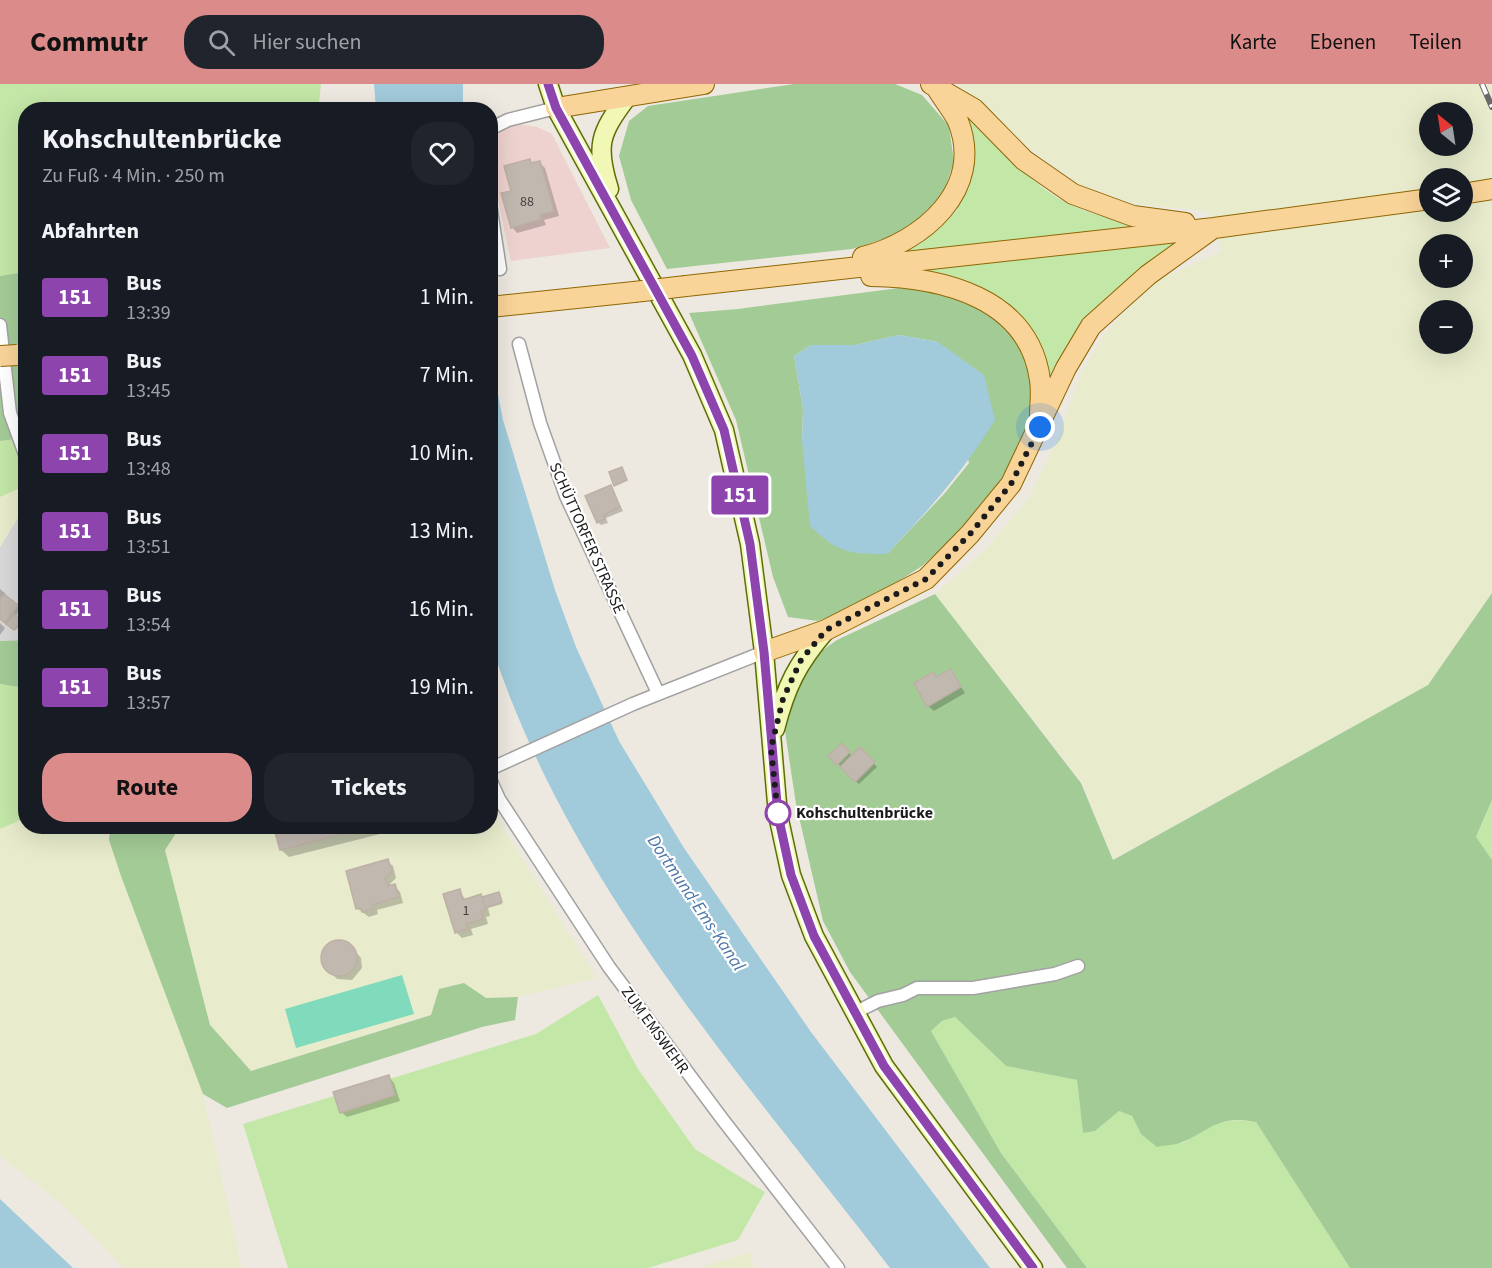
<!DOCTYPE html>
<html lang="de">
<meta charset="utf-8">
<style>
body{margin:0;font-family:"Source Sans 3",sans-serif;background:#20242c;color:#f1f3f6;height:100vh;display:flex;flex-direction:column;font-size:22px;white-space:nowrap}
*{box-sizing:border-box;margin:0}
p{font-size:20px;color:#9ea1a6}
.icon{flex:none;width:33px;height:33px;fill:none;stroke:currentColor;stroke-width:2;stroke-linecap:round;stroke-linejoin:round}
.map{position:relative;flex:1;overflow:hidden}
.panel{position:absolute;left:18px;top:18px;width:480px;height:732px;display:flex;flex-direction:column;background:#171b24;border-radius:24px;box-shadow:0 6px 24px #0002}
.panel>*{flex:none}
.badge{padding:0 12px;border-radius:4px;font-size:21px;line-height:39px}
.needle{width:39px;rotate:330deg}
.tools{position:absolute;left:1419px;top:18px;display:grid;gap:12px}
.tools a{display:grid;place-items:center;width:54px;height:54px;border-radius:50%;background:#171b24;box-shadow:0 6px 24px #0002;font-size:30px}
.you{position:absolute;width:30px;height:30px;margin:-15px;border:4px solid #fff;border-radius:50%;background:#1a73e8;box-shadow:0 0 0 9px #1a73e833}
.map>.badge{position:absolute;translate:-50% -50%;box-shadow:0 0 0 3px #fff}
h2{padding:0 24px;font-size:22px;line-height:54px}
.round{display:grid;place-items:center;flex:none;width:63px;height:63px;border-radius:24px;background:#20242c}
.summary{display:flex;align-items:center;justify-content:space-between;height:102px;padding:0 24px}
h1{font-size:28px;font-weight:700;line-height:45px}
.action{display:flex;gap:12px;margin-top:auto;padding:12px 24px}
.action a{flex:1;height:69px;border-radius:24px;background:#db8c8a;color:#111;font-size:24px;font-weight:700;line-height:69px;text-align:center}
.action a+a{background:#20242c;color:#f1f3f6}
ul{padding:0;list-style:none}
li{display:flex;align-items:center;gap:18px;height:78px;padding:0 24px}
li div{flex:1}
li b{display:block;font-size:22px}
li em{font-style:normal}
li .badge{min-width:66px;font-weight:700;text-align:center}
header{display:flex;align-items:center;gap:36px;box-sizing:border-box;height:84px;padding:0 30px;background:#db8c8a;color:#111}
header strong{font-size:28px}
nav{display:flex;gap:33px;margin-inline-start:auto;font-size:21px}
.search{width:420px;height:54px;background:#20242c;display:flex;align-items:center;gap:15px;box-sizing:border-box;padding:0 21px;border-radius:24px;color:#9ea1a6;font-size:22px}
.map>svg:first-child{display:block}
.residential{fill:#d9d8d8}
.commercial{fill:#eed2cf}
.farmland{fill:#e8eccc;fill-rule:evenodd}
.grass{fill:#c3e7a7}
.forest{fill:#a3cb96;fill-rule:evenodd}
.pitch{fill:#7fdbbc}
.water{fill:#a1cada}
.shadow{fill:#0003}
.building{fill:#c1b8b0;stroke:#beb0a4;stroke-width:1.5}
.lines{fill:none;stroke-linecap:round;stroke-linejoin:round}
.street-casing{stroke:#a2a2a2;stroke-width:15}
.secondary-casing{stroke:#5d6d07;stroke-width:21}
.primary-casing{stroke:#8f6703;stroke-width:22}
.street{stroke:#fff;stroke-width:12}
.secondary{stroke:#f1f7b4;stroke-width:18}
.primary{stroke:#f9d499;stroke-width:20}
.rail-casing{stroke:#696969;stroke-width:6}
.rail{stroke:#fff;stroke-width:4;stroke-dasharray:11;stroke-linecap:butt}
.primary-bridge-casing{stroke:#8f6703;stroke-width:22;stroke-linecap:butt}
.primary-bridge{stroke:#f9d499;stroke-width:20}
.line-casing{stroke:#fff;stroke-width:14}
.line{stroke:#8e44ad;stroke-width:9}
.walk{stroke:#1b1b1b;stroke-width:6;stroke-dasharray:0 10.8}
.stop-dot{fill:#fff;stroke:#8e44ad;stroke-width:3}
.labels{text-anchor:middle;dominant-baseline:central;stroke-width:4.5;stroke-linejoin:round;paint-order:stroke}
.number-label{font-size:14px;fill:#444240}
.street-label{font-size:16px;fill:#1b1b1b;stroke:#fff}
.stop-label{font-size:16px;font-weight:bold;fill:#1b1b1b;stroke:#fff;text-anchor:start}
.water-label{font-size:18px;font-style:italic;fill:#4b75a7;stroke:#fff}
</style>
<header>
<strong>Commutr</strong>
<div class="search"><svg class="icon" aria-label="search" viewBox="0 0 24 24"><circle cx="10" cy="10" r="6"/><path d="M15 15l6 6"/></svg>Hier suchen</div>
<nav><a>Karte</a><a>Ebenen</a><a>Teilen</a></nav>
</header>
<div class="map">
<svg width="1492" height="1184" viewBox="0 0 1492 1184">
<rect width="100%" height="100%" fill="#ede9e1"/>
<path class="residential" d="M25,422v134l-25,1v-94z"/>
<path class="commercial" d="M512,39l25,4 15,7 58,114 -99,13 -20,-93 -1,-29 7,-9z"/>
<path class="farmland" d="M958,0h528l6,4v504l-64,93 -315,174 -31,-77 -147,-188 52,-46 43,-51 28,-60 23,-63 24,-41 51,-52 66,-30 -14,-40 -73,-7 -58,-20 -49,-37zM1430,28h32v34h-32zM1430,94h32v34h-32zM1430,160h32v34h-32zM1430,226h32v34h-32z
M25,402v20l-25,41v-50z
M491,725l106,169 -79,19 -32,1 -22,-15 -25,6 -8,25 -180,57 -41,-46 -45,-175 15,-23 310,-1z
M25,734l1,8 80,1 3,13 94,254 39,174h-118l-63,-65 -61,-47v-327z
M750,1168l4,16h-56z"/>
<path class="grass" d="M0,0h321l-2,19 -8,6 -285,1 -1,163 -25,3z
M961,26c30,30 67,72 104,92 24,13 54,18 80,24l-249,29 39,-24 22,-21 17,-58 -4,-21z
M1212,144l-121,98 -51,100 -13,-89 -131,-61 -108,-1z
M25,354v48l-25,11v-56z
M0,600l26,4 -1,130 -25,11z
M1492,716v60l-16,-22z
M598,911l40,74 57,80 70,43 -27,48 -90,28h-360l-45,-144 293,-90z
M955,933l51,49 71,14 6,53 12,-2 24,-20 13,5 9,18 42,9c27,-17 40,-27 73,-21l94,146h-263l-86,-115 -70,-122 11,-10z"/>
<path class="forest" d="M794,0h101l27,11 27,31 5,36 -9,26 -18,25 -34,23 -41,13 -185,20 -36,-69 -12,-44 10,-35 19,-15z
M25,188v166l-25,3v-165z
M899,204l44,4 50,22 26,26 13,34 -1,46 -25,54 -41,54 -43,38 -54,35 -50,20 -30,-4 -15,-40 -37,-157 -47,-107 49,-4zM899,251l39,7 31,121 -25,31 -56,59 -86,-111 1,-33 -9,-53 17,-11h44z
M1492,509v207l-16,37 16,23v408h-142l-94,-146c-35,-7 -42,5 -71,19 -8,4 -19,4 -28,6l-16,-13 -9,-18 -13,-5 -24,20 -12,2 -6,-53 -71,-14 -51,-49 -13,4 -11,10 70,122 86,115h-20l-217,-296 -27,-51 -27,-117 -13,-86 26,-56 12,-11 16,-11 98,-46 146,189 32,77 315,-175z
M25,556v48l-25,-4v-43z
M110,743h70l-15,23 45,175 41,46 180,-56 8,-26 25,-6 22,15 32,-1 -3,23 -33,7 -255,81 -24,-14 -82,-218 -12,-36z"/>
<path class="pitch" d="M402,891l12,39 -118,34 -11,-39z"/>
<path class="water" d="M374,0h89v25h-87z
M899,251l39,7 46,33 11,45c-32,52 -66,90 -108,134 -38,0 -49,-1 -77,-28l-8,-84 1,-33 -9,-53 17,-11h44z
M490,271l13,65 52,170 21,57 43,94 65,107 127,184 179,236h-100c-150,-195 -322,-386 -399,-624z
M0,1115l73,69h-73z"/>
<path class="shadow" d="M530,77l3,3 6,-2 6,6 14,48 -15,4 2,5 -29,8 -5,-6z
M611,403l12,24 -17,7 2,5 -7,2 -3,-3z
M0,505l6,5 -2,2 17,13 -6,8 7,6 -6,7 -16,-13z
M0,539l5,5 -5,7z
M950,587l15,22 -31,18 -6,-5 5,-33 5,5z
M842,661l11,12 7,-8 17,18 -18,17 -29,-28z
M280,742l128,1 -119,30 -8,-7 -4,-17 4,-1z
M431,742h19l-7,4z
M387,777l6,5 3,12 -6,6 1,3 4,-1 5,6 3,11 -26,7 1,4 -9,3 -11,-8 -11,-37z
M459,807l7,9 34,-5 2,9 -14,4 2,8 -4,1 2,7 -17,5 2,6 -11,3 -6,-6z
M332,859h16l13,15 1,10 -10,12 -15,-1 -13,-14v-16z
M389,993l5,6 6,18 -53,16 -6,-5z"/>
<path class="building" d="M530,75l1,4 9,-2 14,50 -14,4 1,4 -30,9 -10,-35 10,-2 -7,-25z
M622,383l5,13 -13,6 -5,-14z
M611,401l9,22 -16,8 1,4 -8,4 -12,-27z
M4,510l14,11 -13,18 -5,-4v-20z
M14,530l8,6 -8,10 -8,-6z
M951,585l10,18 -34,20 -13,-24 19,-11 3,5z
M842,659l8,9 -13,13 -9,-9z
M860,663l15,15 -20,20 -15,-15z
M278,742h95l-93,24 -5,-18 4,-1z
M388,775l4,13 -7,6 3,8 7,-2 4,13 -27,8 1,4 -11,3 -1,-4 -5,1 -10,-38z
M460,805l3,11 18,-6 5,16 -5,1 2,8 -17,5 2,5 -13,4 -12,-39z
M499,808l3,10 -17,6 -3,-11z
M321 874a18 18 0 1 1 36 0a18 18 0 1 1-36 0Z
M389,991l6,20 -55,18 -7,-21z"/>
<g class="lines">
<g class="street-casing">
<path id="street" d="M490,45l18,-9 48,-12
M490,120l10,65
M0,241l10,88 16,44
M519,260l21,79 26,73 92,197
M490,685l143,-65 131,-52
M490,695l9,20 110,168 114,153 115,148
M854,929l24,-12 25,-6 14,-7h56l82,-14 23,-8"/>
</g>
<g class="secondary-casing">
<path id="secondary" d="M548,0l8,24 136,247 32,75 26,114 14,108 14,163 13,60 23,61 70,130 149,202
M609,105c-14,-44 -9,-56 18,-92
M775,645c11,-43 22,-65 51,-99"/>
</g>
<g class="primary-casing">
<path id="primary" d="M931,0l43,25 50,51 49,34 60,22 52,7
M556,24l148,-24
M1462,110l30,-5
M863,173c59,-15 122,-67 95,-136 -5,-10 -14,-21 -20,-31
M871,192c70,1 158,21 169,104 2,11 0,25 0,37
M686,202l528,-58 216,-29
M490,223l144,-15
M764,568l62,-22 100,-51 44,-45 41,-50 55,-116 25,-42 57,-51 64,-46"/>
</g>
<use href="#street" class="street"/>
<use href="#secondary" class="secondary"/>
<use href="#primary" class="primary"/>
<g class="rail-casing">
<path id="rail" d="M1482,0l10,23"/>
</g>
<use href="#rail" class="rail"/>
<g class="primary-bridge-casing">
<path id="primary-bridge" d="M634,208l52,-6
M0,272l17,-1"/>
</g>
<use href="#primary-bridge" class="primary-bridge"/>
</g>
<g class="lines">
<g class="line-casing">
<path id="line" d="M548,0l8,24 136,248 32,74 26,114 14,108 14,163 13,60 23,61 70,130 149,202"/>
</g>
<use href="#line" class="line"/>
<path class="walk" d="M778,729v2l-7,-67 12,-49 18,-39 25,-30 100,-51 44,-45 41,-50 29,-57"/>
</g>
<circle class="stop-dot" cx="778" cy="729" r="12"/>
<g class="labels">
<g class="number-label">
<text x="527" y="118">88</text>
<text x="466" y="827">1</text>
</g>
<g class="street-label">
<text transform="translate(587 454) rotate(66)">SCHÜTTORFER STRASSE</text>
<text transform="translate(655 946) rotate(54)">ZUM EMSWEHR</text>
</g>
<g class="stop-label">
<text x="796" y="729">Kohschultenbrücke</text>
</g>
<g class="water-label">
<text transform="translate(696 819) rotate(56)">Dortmund-Ems-Kanal</text>
</g>
</g>
</svg>
<div class="tools">
<a><svg class="needle" viewBox="-14 -14 28 28"><path d="M0-13l5 13h-10z" fill="#e53935"/><path d="M0 13l5-13h-10z" fill="#9ea1a6"/></svg></a>
<a><svg class="icon" aria-label="layers" viewBox="0 0 24 24"><path d="M12 4l9 5-9 5-9-5zM3 14l9 5 9-5"/></svg></a>
<a>+</a>
<a>−</a>
</div>
<div class="you" style="left:1040px;top:343px"></div>
<b class="badge" style="left:740px;top:411px;background:#8e44ad;color:#fff">151</b>
<section class="panel">
<div class="summary"><div><h1>Kohschultenbrücke</h1><p>Zu Fuß · 4 Min. · 250 m</p></div><a class="round"><svg class="icon" aria-label="heart" viewBox="0 0 24 24"><path d="M12 20l-8-8c-3-5 5-10 8-4 3-6 11-1 8 4z"/></svg></a></div>
<h2>Abfahrten</h2>
<ul>
<li><span class="badge" style="background:#8e44ad;color:#fff">151</span><div><b>Bus</b><p>13:39</p></div><em>1 Min.</em></li>
<li><span class="badge" style="background:#8e44ad;color:#fff">151</span><div><b>Bus</b><p>13:45</p></div><em>7 Min.</em></li>
<li><span class="badge" style="background:#8e44ad;color:#fff">151</span><div><b>Bus</b><p>13:48</p></div><em>10 Min.</em></li>
<li><span class="badge" style="background:#8e44ad;color:#fff">151</span><div><b>Bus</b><p>13:51</p></div><em>13 Min.</em></li>
<li><span class="badge" style="background:#8e44ad;color:#fff">151</span><div><b>Bus</b><p>13:54</p></div><em>16 Min.</em></li>
<li><span class="badge" style="background:#8e44ad;color:#fff">151</span><div><b>Bus</b><p>13:57</p></div><em>19 Min.</em></li>
</ul>
<div class="action"><a>Route</a><a>Tickets</a></div>
</section>
</div>
